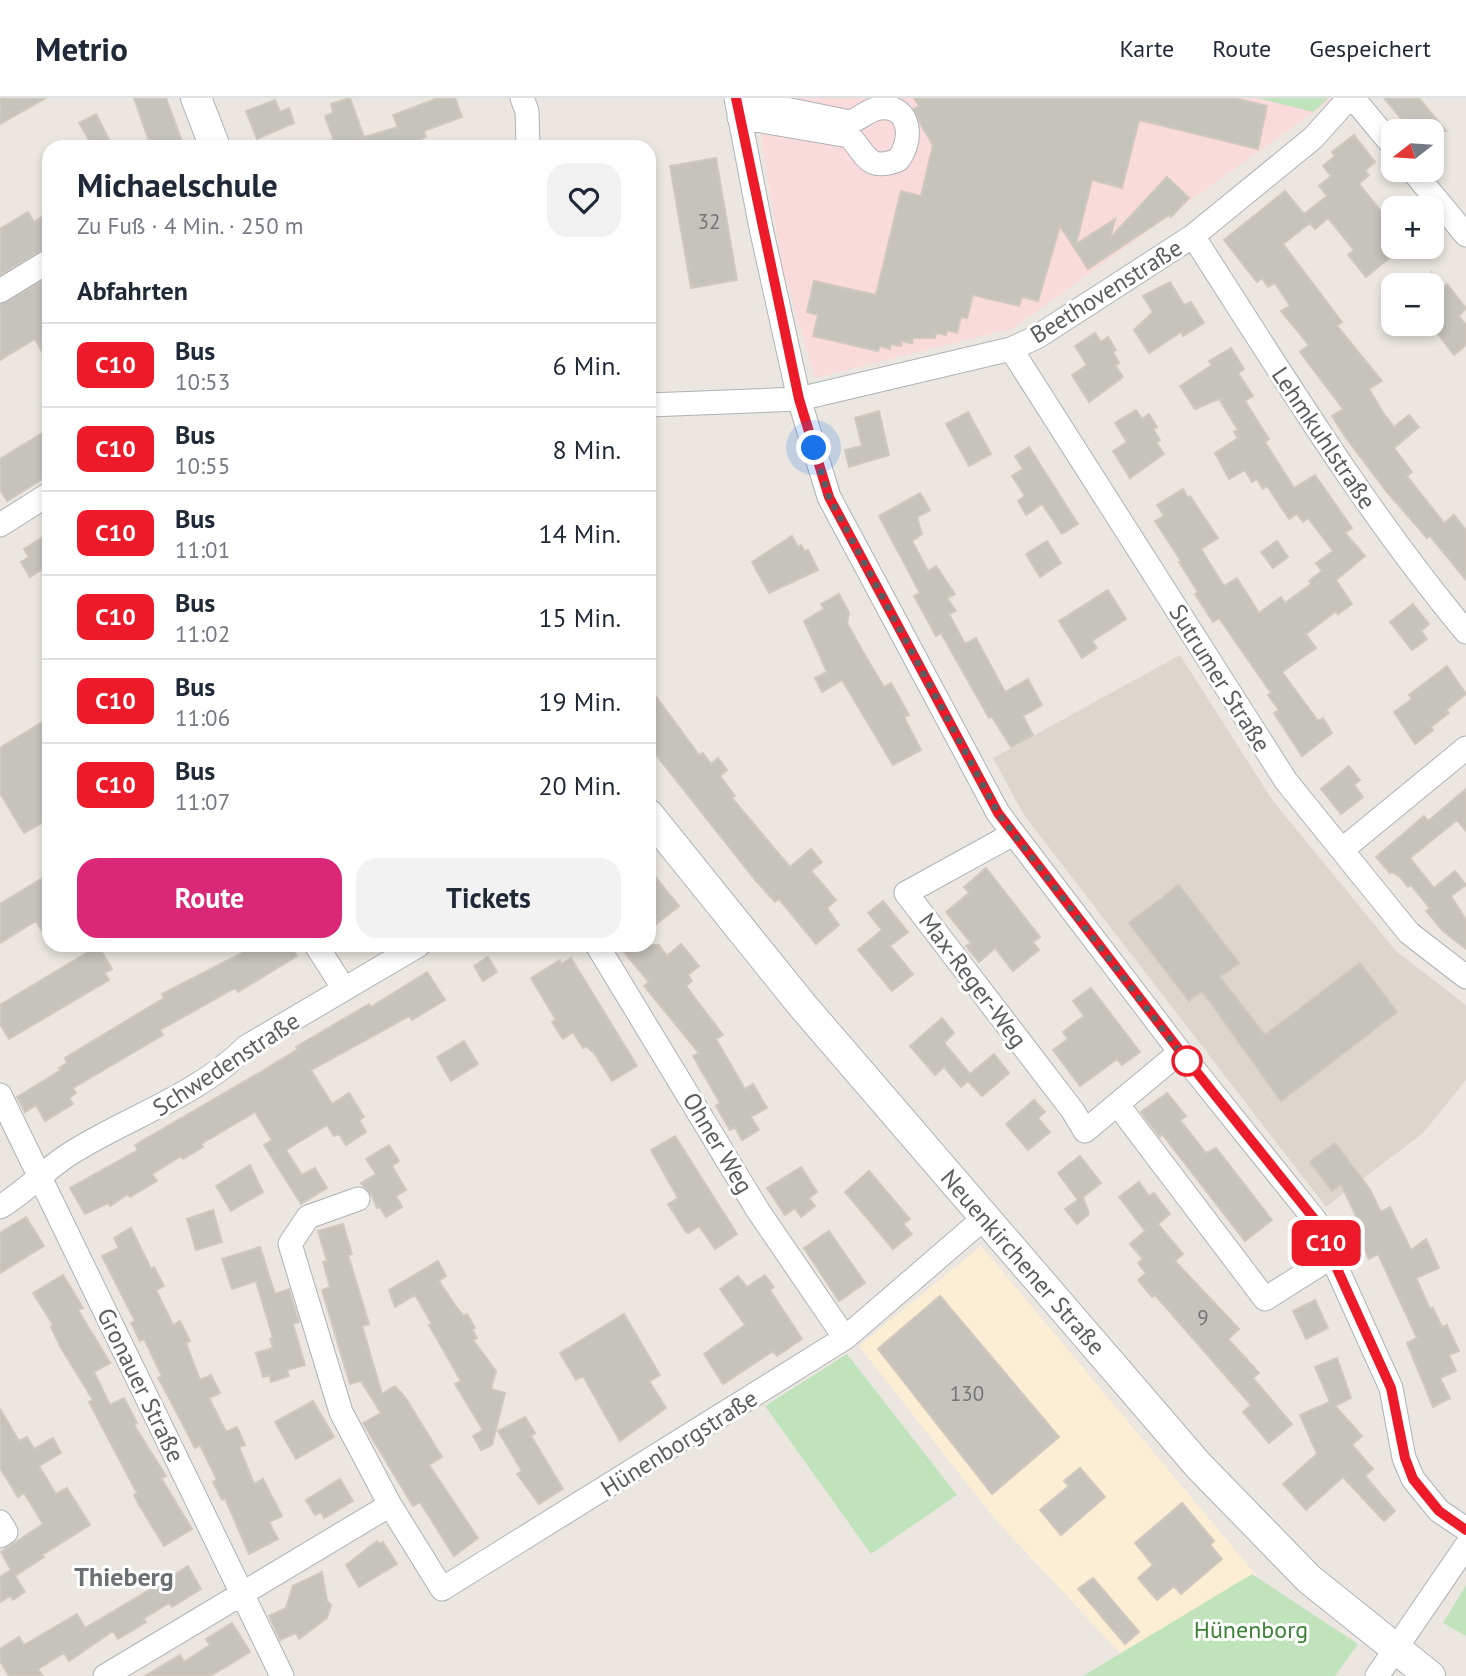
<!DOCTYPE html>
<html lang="de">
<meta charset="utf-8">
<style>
body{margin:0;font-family:"PT Sans",sans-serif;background:#f2f2f3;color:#1f2937;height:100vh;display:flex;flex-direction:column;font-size:26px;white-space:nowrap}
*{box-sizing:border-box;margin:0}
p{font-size:23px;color:#747a83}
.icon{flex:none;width:38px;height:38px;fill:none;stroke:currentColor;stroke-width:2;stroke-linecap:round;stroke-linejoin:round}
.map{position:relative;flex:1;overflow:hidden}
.details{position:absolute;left:42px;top:42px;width:614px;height:812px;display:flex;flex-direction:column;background:#fff;border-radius:21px;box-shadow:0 4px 10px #0003}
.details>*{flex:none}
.badge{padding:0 14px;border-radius:10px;font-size:24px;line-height:46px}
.needle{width:46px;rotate:253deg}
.controls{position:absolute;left:1381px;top:21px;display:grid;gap:14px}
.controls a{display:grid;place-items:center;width:63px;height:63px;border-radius:14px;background:#fff;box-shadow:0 4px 10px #0003;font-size:35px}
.you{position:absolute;width:35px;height:35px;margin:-18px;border:5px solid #fff;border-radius:50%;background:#1a73e8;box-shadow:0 0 0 10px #1a73e833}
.map>.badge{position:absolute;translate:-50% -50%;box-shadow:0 0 0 4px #fff}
h2{padding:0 35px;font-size:26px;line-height:63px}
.round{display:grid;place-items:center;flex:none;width:74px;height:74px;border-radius:21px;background:#f2f2f3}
.overview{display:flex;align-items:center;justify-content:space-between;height:119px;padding:0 35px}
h1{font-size:33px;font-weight:700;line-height:52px}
.primary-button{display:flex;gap:14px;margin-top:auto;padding:14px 35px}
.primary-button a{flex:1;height:80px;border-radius:21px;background:#db2777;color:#fff;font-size:28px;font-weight:700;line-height:80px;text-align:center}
.primary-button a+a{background:#f2f2f3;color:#1f2937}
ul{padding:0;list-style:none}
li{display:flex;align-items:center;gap:21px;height:84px;padding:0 35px;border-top:2px solid #e0e1e3}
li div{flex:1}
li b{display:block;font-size:26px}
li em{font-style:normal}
li .badge{min-width:77px;font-weight:700;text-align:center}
header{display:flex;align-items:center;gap:42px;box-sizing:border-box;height:98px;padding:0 35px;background:#fff;border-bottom:2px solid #e0e1e3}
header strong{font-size:33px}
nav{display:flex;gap:38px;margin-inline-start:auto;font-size:24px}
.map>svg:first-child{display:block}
.commercial{fill:#fceed4}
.education{fill:#dbd6ce}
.medical{fill:#f9dbdb}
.green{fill:#c1e3bc}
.building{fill:#c6c2bc;stroke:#d0c8be;stroke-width:2}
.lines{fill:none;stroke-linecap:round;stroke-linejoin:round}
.minor-casing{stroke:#aeb2b5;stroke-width:25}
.tertiary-casing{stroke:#aeb2b5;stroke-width:32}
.minor{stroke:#fff;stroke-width:23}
.tertiary{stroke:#fff;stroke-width:30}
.line-casing{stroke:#fff;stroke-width:16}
.line{stroke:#ed1b29;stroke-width:10}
.walk{stroke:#595d60;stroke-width:7;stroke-dasharray:0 12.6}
.stop-dot{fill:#fff;stroke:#ed1b29;stroke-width:3.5}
.labels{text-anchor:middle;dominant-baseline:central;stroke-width:6;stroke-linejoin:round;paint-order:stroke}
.number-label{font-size:21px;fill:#747677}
.street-label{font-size:24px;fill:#595d60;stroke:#fff}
.park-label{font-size:24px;fill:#3c8237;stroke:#fff}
.neighbourhood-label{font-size:26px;font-weight:bold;fill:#6a6f72;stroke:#fff}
</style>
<header>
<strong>Metrio</strong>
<nav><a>Karte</a><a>Route</a><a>Gespeichert</a></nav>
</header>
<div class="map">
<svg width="1466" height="1578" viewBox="0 0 1466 1578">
<rect width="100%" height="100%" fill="#ebe7e0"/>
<path class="commercial" d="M981,1148l276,330 -137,77 -125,-134 -136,-173z"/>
<path class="education" d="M1180,557l93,146 123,150 70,54v75l-43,53 -97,74 -302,-392 -31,-57z"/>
<path class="medical" d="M755,0h578l-319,230 -199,50 -33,-113z"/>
<path class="green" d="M1257,0h72l-16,14z
M847,1256l110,141 -86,59 -106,-148z
M1252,1476l106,70 -23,32h-252z
M1466,1487v51l-23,-13z"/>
<path class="building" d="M0,0h46l-46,26z
M134,0h32l18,49h-33z
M350,0l14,39 34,-10 -5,-12 45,-17h17l7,19 -38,14 2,6 -26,10h-64l-11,-31 8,-3 -2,-9z
M914,0h320l33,8 -9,43 -119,-29 -17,68 -30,-8 -16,64 39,-25 -5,19 57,-61 22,21 -18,19 -2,-2 -81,54 -28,-43 -22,75 -16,-4 -3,9 -46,-11 -6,23 -6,-1 -4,16 -10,-3 -1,5 -10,-2 -1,5h-22l-1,5 -10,-2 -1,5 -10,-2 -1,5 -10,-3 -2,5 -65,-15 5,-21 -11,-3 7,-31 62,14 25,-104 20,5 12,-51 -12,-20 -7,-16 5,-3z
M1384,0h35l27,33h-35z
M275,2l5,12 9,-4 5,15 -37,16 -11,-28z
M96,16l17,33h-20l-14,-24z
M1354,37l21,27 -10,9 4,4 -10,9 34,42v29l-27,22 -18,-22 6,-5 -26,-32 -13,11 -5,-6 -27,21 59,78 -5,4 45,55 -13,8 15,25 10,13 15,-12 10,12 -25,21 18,24 -5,4 37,47 10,-8 12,15v50l-36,-44 -3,2 -40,-46 -41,-54 -14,-22 11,-7 -43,-57 9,-7 -28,-34 9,-5 -15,-23 -7,4 -6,-9 -5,4 -33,-42 61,-49 19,23 23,-18 -8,-10 12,-10 -8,-10 12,-10 -3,-4z
M716,60l21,122 -46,8 -21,-122z
M28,114l6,10 15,-10v35l-49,28v-46z
M1432,175l11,15 4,-4 19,24 -7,8 7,9v20l-12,10 -22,-29z
M49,179v87l-14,-25 -35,21v-55z
M1170,184l14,23 7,-3 13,21 -21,13 -2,-4 -32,21 -15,-23 19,-18 -10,-16z
M1095,235l6,9 7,-5 8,13 -3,2 6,11 -4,2 8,12 -34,25 -17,-27 15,-10 -12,-19z
M1231,250l13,21 -6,4 15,23 -8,5 24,38 -4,3 29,46 21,-13 37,53 -7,5 20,23 -29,24 16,24 -14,10 -2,-3 -30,23 10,14 -34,24 36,49 5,-3 9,15 -30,23 -28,-43 5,-3 -11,-15 3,-2 -52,-75 -6,4 -18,-28 3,-2 -19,-30 2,-1 -26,-40 9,-5 -7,-11 26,-16 5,9 2,-2 28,42 -17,11 23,37 13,-8 22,35 22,-16 4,6 26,-19 -2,-3 13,-10 -6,-8 17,-12 -25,-33 -5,4 -6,-8 -8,5 -22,-33 -4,3 -6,-10 -5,3 -7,-12 -16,9 -14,-26 23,-15 -4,-6 4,-2 -19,-31 -24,10 -15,-23 32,-21 -3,-4z
M1136,312l6,9 7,-5 8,13 -4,2 7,11 -4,2 8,12 -34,24 -17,-27 14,-9 -12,-19z
M879,313l10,44 -40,12 -4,-17 17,-4 -7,-28z
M968,314l23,42 -22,12 -23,-42z
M49,331v46l-42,26 -7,-12v-30z
M1029,349l49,77 -16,10 -20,-30 -16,11 -8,-14 7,-5 -13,-20 11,-7 -8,-13z
M920,395l10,17 -13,7 5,17 -10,7 16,30 8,-5 19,28 -8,4 9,13 -7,3 16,30 11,-6 29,54 23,-13 14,26 -19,11 10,19 -22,12 -19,-30 -3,1 -48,-85 -5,3 -22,-40 6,-3 -41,-77z
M49,435v32l-19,12 -9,-15 8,-5 -5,-8z
M792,438l6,11 3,-2 4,7 3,-2 10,20 -49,23 -17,-31z
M1047,443l14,22 -21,14 -14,-23z
M1277,443l11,16 -15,11 -12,-16z
M1108,492l18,29 -34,22 5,7 -15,10 -23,-37z
M839,496l10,19 -2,10 16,29 21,35 7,-4 18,32 -5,2 17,33 -28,15 -51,-85 -20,12 -7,-14 12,-6 -23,-51 20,-12 -3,-5z
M1413,506l16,20 -8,7 6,8 -15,11 -22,-28z
M1447,568l19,28 -20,16 3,3 -18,14 2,3 -18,14 -21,-32 18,-13 -3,-4z
M649,589l50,68 4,-2 8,11 7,-6 9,12 -7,6 15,20 -3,2 58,69 21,-18 11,13 -11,9 25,29 -9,8 12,17 -23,19 -37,-45 -4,3 -19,-21 -107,-135z
M49,620v101l-25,14 -24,-40v-45z
M1349,668l11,14 -6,5 9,12 -22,17 -20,-25z
M1466,691v42l-9,-11 -47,38 24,30 21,-17 11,14 -15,11 15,24v29l-23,-18 -17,-20 4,-3 -19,-23 -3,2 -8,-10 -8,-5 -2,1 -14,-16 48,-41 4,5z
M986,770l54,69 -7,5 6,8 -26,21 -18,-23 -16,14 -13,-16 5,-3 -25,-31 23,-19 -5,-6z
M649,771l30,37 -30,24z
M49,776v69l-13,-22 -36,22v-39z
M1179,787l60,78 -19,14 45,58 95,-72 37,49 -116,89 -79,-110 -13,10 -60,-78z
M883,803l25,31 -18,14 23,28 -21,17 -34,-41 24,-20 -14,-17z
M681,846l18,22 -11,9 4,6 -6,5 37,49 -7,4 29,50 8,-5 14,24 -16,9 8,13 -17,10 -7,-13 -5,3 -14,-24 4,-3 -27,-47 6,-3 -55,-67 5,-4 -31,-37h41l8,11z
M237,847h53l7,11 -59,36 -3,-4 -75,42 3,5 -90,53 3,5 -7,5 4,6 -28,17 -9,-16 -11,7 -8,-15 44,-27 -2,-2 8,-5 -2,-5 99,-60 -2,-4 80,-41z
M98,848l14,23 -7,4 4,7 -100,59 -9,-15v-19z
M488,859l9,15 -14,9 -9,-15z
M571,860l66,108 -25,15 -18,-28 -8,-7 -3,2 -10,-16 -10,7 -11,-17 4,-2 -25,-42 29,-18 1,4z
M427,874l18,28 -33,20 -3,-4 -98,54 21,34 17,-11 15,24 -5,3 7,12 -20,13 -7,-11 -5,2 -7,-11 -41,25 16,25 13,-7 12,20 -26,16 -37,-59 8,-5 -17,-28 -54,32 2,3 -20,12 -2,-3 -29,18 5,7 -27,16 -2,-3 -18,12 -2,-3 -23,11 -15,-26 68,-38 -3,-5 124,-72 39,-24 -2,-2 73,-43 2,3z
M1091,890l49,64 -18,13 -5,-6 -37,27 -27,-36 15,-11 -5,-7 21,-16 -11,-15z
M942,920l12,15 -10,10 26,31 24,-20 15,19 -27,23 -14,-15 -7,6 -17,-20 -9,8 -25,-29z
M464,943l14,23 -27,17 -14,-24z
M1167,995l19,23 -6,4 26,33 10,-5 56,72 -27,21 -83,-107 -2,3 -19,-25z
M1034,1002l11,12 -7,6 12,14 -22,18 -22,-26z
M675,1038l62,98 -22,15 -16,-23 -10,7 -3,-1 -18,-28 10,-6 -27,-48z
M1335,1045l34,45 12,24 9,-5 21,43 15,-11 13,29 -23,10 14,31 3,-1 9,19 5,-2 12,26 -10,4 7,16 -16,7 10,20 -17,9 -26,-64 10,-5 -39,-84 -9,5 -13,-27 6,-3 -21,-45 -9,7 -22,-29z
M389,1047l10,16 -7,5 14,24 -10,6 6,11 -16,10 -6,-10 -3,1 -6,-14 -10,-11 15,-9 -10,-15z
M1080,1058l21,27 -18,14 6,17 -12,10 -12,-15 13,-9 -20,-27z
M250,1067l13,27 -32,19 -15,-25z
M801,1069l16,25 -8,6 6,8 -14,11 -6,-9 -10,7 -18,-27z
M869,1073l41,48 -7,5 9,10 -19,15 -48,-57z
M1139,1084l10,14 5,-3 16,21 -12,10 25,30 -8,7 64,68 -11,10 31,34 -6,5 39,46 -23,19 -26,-31 8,-7 -96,-110 -3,2 -14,-17 8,-7 -8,-10 5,-4 -13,-15 15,-13 -26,-34z
M213,1112l9,32 -26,8 -9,-31z
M26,1119l18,29 -44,27v-40z
M343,1126l9,30 -4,1 21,69 -7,2 20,68 13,-8 10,11 37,60 -13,8 49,73 -24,18 -34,-54 -7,4 -50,-83 18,-10 -20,-32 -11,3 -28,-94 8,-3 -7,-25 4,-1 -9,-30z
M131,1130l20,41 3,-2 10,19 -8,4 17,35 7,-4 10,20 -4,2 14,37 11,-5 9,18 -11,5 17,34 11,-5 8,18 -6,2 15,37 9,-5 19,37 -13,6 9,17 -29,15 -24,-56 -3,2 -9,-18 4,-2 -17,-35 -5,3 -27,-52 -10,-18 4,-2 -18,-37 -4,2 -9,-18 4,-2 -33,-65 17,-8 -5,-10z
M829,1133l36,52 -26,18 -35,-53z
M260,1149l15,47 14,-5 10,33 -6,2 12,41 -18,5 2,6 -18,6 -1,-7 -7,2 -7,-24 17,-5 -3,-9 3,-1 -17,-57 -24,8 -10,-30z
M438,1163l8,15 -7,5 18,27 7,8 3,-2 8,14 -3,1 5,9 -4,2 23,31 -5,18 14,4 -13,52 -11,5 -8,-14 10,-6 -28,-46 6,-3 -32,-56 3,-1 -17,-29 -20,12 -6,-17z
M63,1177l20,33 -5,2 32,53 -16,9 16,33 14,-7 13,25 -3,2 32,51 -5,2 31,51 -28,17 -26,-43 -4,-8 3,-2 -48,-91 4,-2 -32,-52 -10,-21 2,-2 -20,-32z
M765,1177l9,12 -4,3 32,49 -25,17 -4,-5 -50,33 -19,-30 41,-29 -25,-36 18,-13 9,11z
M940,1198l119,141 -67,57 -114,-145z
M1315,1202l13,28 -22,11 -13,-28z
M624,1216l36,61 -11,6 17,27 -46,33 -37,-65 -7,4 -16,-27z
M1337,1260l14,40 -16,8 27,30 -10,9 21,24 -8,7 30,35 -11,10 -41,-44 -37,33 -23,-26 34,-30 -17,-39 30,-13 -15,-35z
M313,1303l21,36 -38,22 -21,-37z
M0,1311l19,32 8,-4 7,12 19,-11 8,15 -22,13 17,28 11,-6 23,37 -48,30 2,2 -29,19 10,16 -12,8 -3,-4 -10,6v-25l11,-7 -10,-18 42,-28 -19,-31 -6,4 -18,-29z
M525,1319l10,16 -4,3 32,53 -24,15 -22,-30 5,-3 -24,-40z
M1080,1370l25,29 -44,38 -21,-25 29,-24 -5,-5z
M340,1381l13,22 -29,17 -3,-6 -6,3 -9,-15z
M1182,1405l32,38 -4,4 12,14 -41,35 -7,-8 -17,14 -19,-22 15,-13 -18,-22z
M377,1443l2,3 4,-2 14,22 -38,23 -13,-22z
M188,1468l13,23 -29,18 -3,-4 -26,16 3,3 -28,17 -5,-8 -44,30 -5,-8 -26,16 5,7h-34l-9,-15v-12l19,-12 5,8 53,-31 8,14 76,-45 2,-11 11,3z
M322,1474l5,29 4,4 -4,13 -28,21 -3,-6 -16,7 -11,-24 17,-8 7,-22z
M1093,1480l46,54 -14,12 -47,-55z
M232,1525l18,29 -26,16 -14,8h-65l35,-21 4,7 26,-17 -4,-6z"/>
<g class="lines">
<g class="minor-casing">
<path id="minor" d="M522,0l5,13 1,36
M736,0l25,130 38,171 30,98 169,316 182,239 135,168 76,168 13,70 9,21 26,32 27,18
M1353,0l40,48
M736,1l114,23c10,-3 19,-13 30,-14 32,-4 33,34 18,52 -32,12 -31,-6 -49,-24l-110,-19
M1412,72l54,65
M1193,138c87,135 170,272 273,396
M0,193l49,-30
M1011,251l275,432 123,152 57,44
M649,307l150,-6 212,-50 26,-12 156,-101 120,-98 36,-40
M0,427l49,-31
M1013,736l-107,59 167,218 12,20 95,-79
M1343,751l123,-101
M316,847l28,44
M597,847l160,264 88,129
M0,997l282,581
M1118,1007l147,194 68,-43
M358,1101l-50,18 -18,27 51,168 49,93
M0,1109c25,-15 44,-36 68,-52 59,-38 128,-58 178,-108l173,-102
M0,1424l6,10 -6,4
M105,1578l285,-171 52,84 403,-251 138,-119
M1377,1578l89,-130"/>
</g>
<g class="tertiary-casing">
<path id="tertiary" d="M196,0l19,49
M649,717l153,190 396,460 111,114 121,97"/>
</g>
<use href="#minor" class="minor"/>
<use href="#tertiary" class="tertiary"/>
</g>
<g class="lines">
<g class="line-casing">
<path id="line" d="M736,0l63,301 30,98 169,316 189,247 128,160 76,168 14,70 8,21 26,32 27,19"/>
</g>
<use href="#line" class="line"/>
<path class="walk" d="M814,350l15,49 169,316 189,248"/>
</g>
<circle class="stop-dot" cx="1187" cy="963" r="14"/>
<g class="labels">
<g class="number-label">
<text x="709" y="123">32</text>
<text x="1203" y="1219">9</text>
<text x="967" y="1295">130</text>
</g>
<g class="street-label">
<text transform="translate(1106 193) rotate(-32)">Beethovenstraße</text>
<text transform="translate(1324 340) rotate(56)">Lehmkuhlstraße</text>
<text transform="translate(1220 580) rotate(58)">Sutrumer Straße</text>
<text transform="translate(973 882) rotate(53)">Max-Reger-Weg</text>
<text transform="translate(226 966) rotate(-33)">Schwedenstraße</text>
<text transform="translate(718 1045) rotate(59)">Ohner Weg</text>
<text transform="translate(1023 1164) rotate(49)">Neuenkirchener Straße</text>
<text transform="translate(141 1287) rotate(64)">Gronauer Straße</text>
<text transform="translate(679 1345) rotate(-32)">Hünenborgstraße</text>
</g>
<g class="park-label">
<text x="1251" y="1531">Hünenborg</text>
</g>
<g class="neighbourhood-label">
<text x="124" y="1478">Thieberg</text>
</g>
</g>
</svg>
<div class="controls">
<a><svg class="needle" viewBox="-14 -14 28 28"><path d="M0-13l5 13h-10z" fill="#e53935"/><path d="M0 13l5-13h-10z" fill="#747a83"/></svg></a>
<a>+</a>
<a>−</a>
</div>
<div class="you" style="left:814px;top:350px"></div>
<b class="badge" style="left:1326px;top:1145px;background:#ed1b29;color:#fff">C10</b>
<section class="details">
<div class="overview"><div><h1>Michaelschule</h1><p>Zu Fuß · 4 Min. · 250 m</p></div><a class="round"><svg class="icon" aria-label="heart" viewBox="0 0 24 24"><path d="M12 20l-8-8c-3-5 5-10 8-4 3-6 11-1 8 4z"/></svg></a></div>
<h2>Abfahrten</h2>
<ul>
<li><span class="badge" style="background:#ed1b29;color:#fff">C10</span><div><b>Bus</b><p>10:53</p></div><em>6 Min.</em></li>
<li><span class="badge" style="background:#ed1b29;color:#fff">C10</span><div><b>Bus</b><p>10:55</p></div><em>8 Min.</em></li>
<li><span class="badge" style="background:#ed1b29;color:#fff">C10</span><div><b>Bus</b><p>11:01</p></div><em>14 Min.</em></li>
<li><span class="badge" style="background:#ed1b29;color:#fff">C10</span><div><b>Bus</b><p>11:02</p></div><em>15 Min.</em></li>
<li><span class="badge" style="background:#ed1b29;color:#fff">C10</span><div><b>Bus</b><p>11:06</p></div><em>19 Min.</em></li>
<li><span class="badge" style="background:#ed1b29;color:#fff">C10</span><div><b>Bus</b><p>11:07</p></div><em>20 Min.</em></li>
</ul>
<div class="primary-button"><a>Route</a><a>Tickets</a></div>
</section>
</div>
